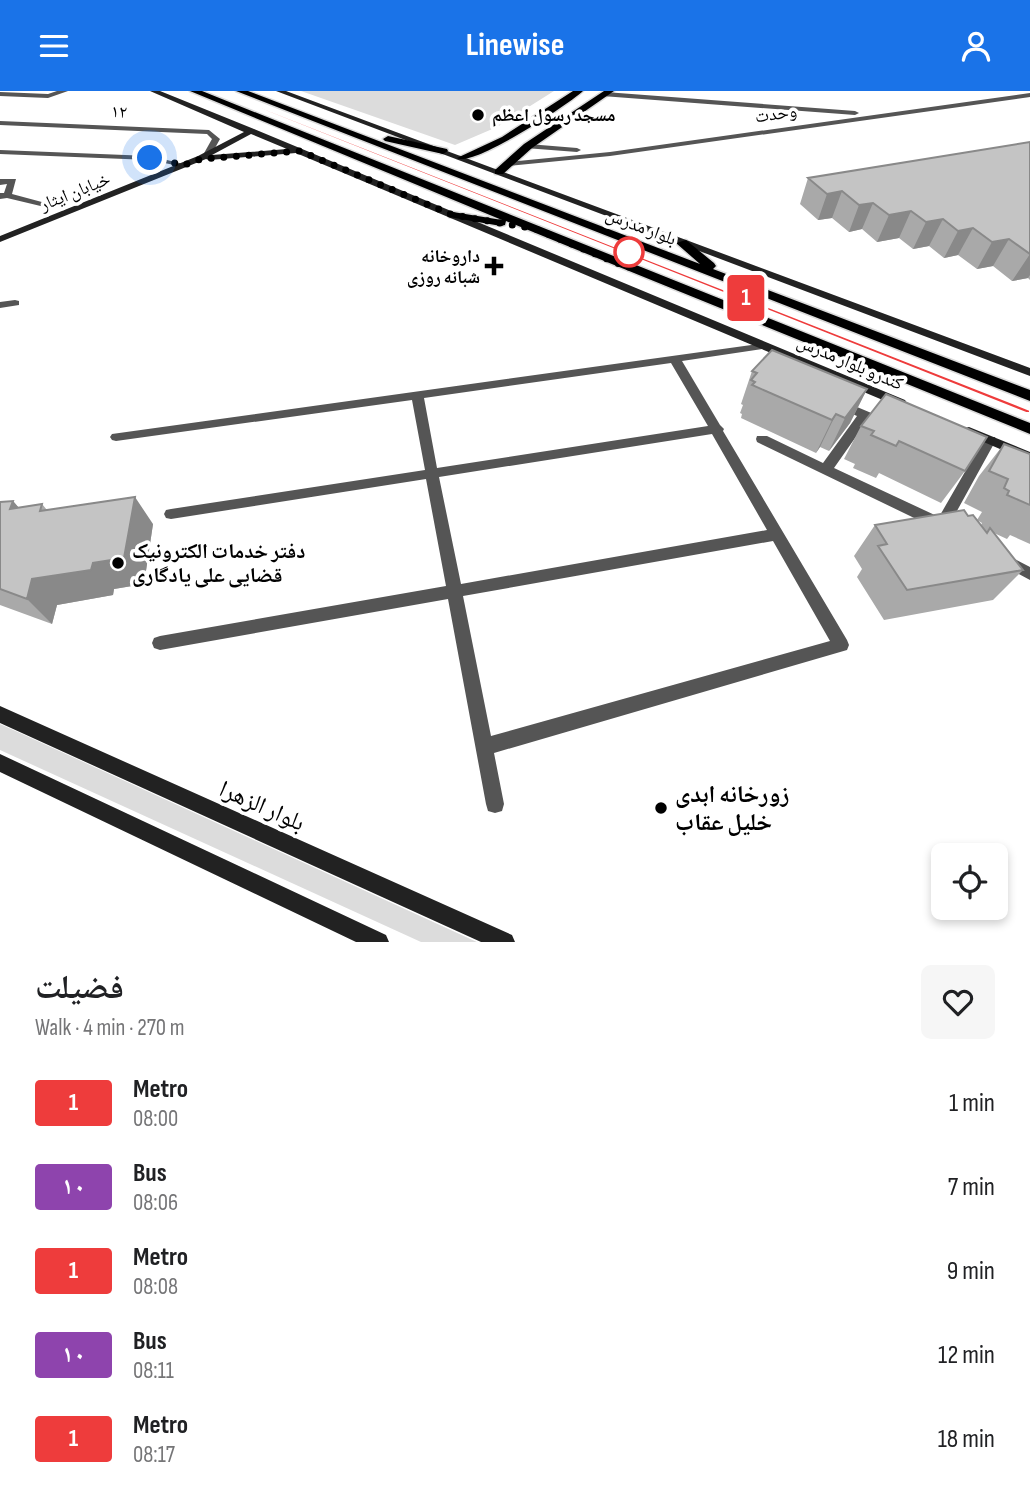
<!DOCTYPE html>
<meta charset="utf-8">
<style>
body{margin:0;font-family:"Sofia Sans Condensed","Noto Naskh Arabic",sans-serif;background:#f6f6f6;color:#202124;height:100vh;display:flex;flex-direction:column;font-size:26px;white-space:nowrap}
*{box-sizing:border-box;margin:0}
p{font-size:23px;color:#757577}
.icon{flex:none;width:38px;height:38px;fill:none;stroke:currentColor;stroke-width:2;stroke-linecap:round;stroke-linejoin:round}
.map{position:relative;height:851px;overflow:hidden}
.side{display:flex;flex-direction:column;background:#fff;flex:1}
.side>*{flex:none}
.badge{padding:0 14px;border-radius:5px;font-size:24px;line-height:46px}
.controls{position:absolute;left:931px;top:752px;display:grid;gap:14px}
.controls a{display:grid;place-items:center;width:77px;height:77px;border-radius:10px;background:#fff;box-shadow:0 4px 10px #0003;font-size:35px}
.you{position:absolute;width:35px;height:35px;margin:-18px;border:5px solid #fff;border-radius:50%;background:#1a73e8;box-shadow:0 0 0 10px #1a73e833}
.map>.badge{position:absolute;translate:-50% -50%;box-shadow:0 0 0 4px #fff}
.round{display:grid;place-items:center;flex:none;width:74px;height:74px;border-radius:10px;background:#f6f6f6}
.overview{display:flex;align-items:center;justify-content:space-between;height:119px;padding:0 35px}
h1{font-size:33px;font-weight:700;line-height:52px}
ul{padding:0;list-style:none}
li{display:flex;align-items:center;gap:21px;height:84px;padding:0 35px}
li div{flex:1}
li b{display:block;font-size:26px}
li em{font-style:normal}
li .badge{min-width:77px;font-weight:700;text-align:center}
header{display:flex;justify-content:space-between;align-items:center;height:91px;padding:0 35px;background:#1a73e8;color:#fff;font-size:32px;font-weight:700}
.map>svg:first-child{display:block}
.green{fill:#dcdcdc}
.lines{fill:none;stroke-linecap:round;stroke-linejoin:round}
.primary-casing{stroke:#dbdbdb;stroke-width:3}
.minor{fill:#555;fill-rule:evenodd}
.secondary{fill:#222;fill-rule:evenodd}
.primary{fill:#000;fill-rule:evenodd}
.wall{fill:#a9a9a9}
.shaded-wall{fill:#898989}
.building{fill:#c4c4c4;stroke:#898989;stroke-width:2}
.line{fill:#ee3c3c;stroke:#fff;stroke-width:2}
.walk{stroke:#000;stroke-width:7;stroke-dasharray:0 12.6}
.poi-dot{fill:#000;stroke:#fff;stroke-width:2.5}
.stop-dot{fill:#fff;stroke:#ee3c3c;stroke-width:3.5}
.labels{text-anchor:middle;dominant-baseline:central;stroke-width:7;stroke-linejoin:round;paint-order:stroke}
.far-street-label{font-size:18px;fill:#000;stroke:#fff}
.far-poi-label{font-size:18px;font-weight:bold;fill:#000;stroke:#fff;text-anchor:start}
.poi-label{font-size:21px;font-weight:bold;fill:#000;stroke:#fff;text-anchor:start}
.near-poi-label{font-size:24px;font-weight:bold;fill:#000;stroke:#fff;text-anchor:start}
.near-street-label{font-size:24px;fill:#000;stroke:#fff}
</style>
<header><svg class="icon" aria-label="menu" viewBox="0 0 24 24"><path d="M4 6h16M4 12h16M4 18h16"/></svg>Linewise<svg class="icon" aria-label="person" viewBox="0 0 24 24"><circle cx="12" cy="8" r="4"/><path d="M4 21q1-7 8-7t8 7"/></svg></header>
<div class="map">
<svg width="1030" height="851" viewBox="0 0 1030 851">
<rect width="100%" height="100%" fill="#fff"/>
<path class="green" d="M301,0h253l-57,36 -42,18z
M0,633l20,9 457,209h-56l-421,-192z"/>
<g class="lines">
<g class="primary-casing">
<path id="primary" d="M190,0h12l828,332v11l-524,-213 -1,4 -4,1 -52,-9v-4l4,-1 49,8z
M236,0h12l452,173 -24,-21 10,-3 28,23 2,3 -3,3 317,121v11z
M573,0h10c-15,14 -111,77 -126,67l45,-21z
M604,0h10l-82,57 -29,26h-8v-4l29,-26z
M388,45l59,13 1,2 -5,3 -58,-13 -2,-2z"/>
</g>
<path class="minor" d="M57,0h11l-20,7 -48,-2v-4l48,2z
M605,1l250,19 4,2 -4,2 -253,-19z
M1030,2v4l-420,59 -103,10 -4,-2 4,-2 103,-10z
M0,30l209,9 11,9 -10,18h-3l-4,-2 9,-16 -5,-5 -207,-9z
M528,53l49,4 4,2 -4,2 -52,-4v-4z
M0,59l150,6 38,9 -4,2 -34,-7 -150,-6z
M0,88h16l-4,15 41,11 -4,3 -42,-10 -7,1v-6h4l3,-9 -7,1z
M15,209l4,1v4l-19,3v-6z
M765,252l4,1v4l-87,13 38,64 4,4 -1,2 124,209 2,5 -2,5 -353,103 10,51 -2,7 -7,2 -7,-2 -2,-7 -38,-205 -288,51 -6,-2 -2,-5 2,-5 6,-2 286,-50 -20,-107 -255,40 -5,-1 -2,-4 2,-4 5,-1 254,-39 -13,-70 -296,41 -4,-1 -2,-3 2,-3zM671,272l37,63 -271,42 -13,-70zM712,343l55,96 -306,54 -22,-107zM773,450l57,100 -339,95 -28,-140z
M838,308l50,21 2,3 -6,4 -17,-6 -33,47 105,49 46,-80h10l1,3 -49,89h-10l-180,-87 -1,-3 1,-3h10l56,27 34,-47 -23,-10 -2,-3 2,-3z
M1007,464l23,12v13l-28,-15 -2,-4 2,-4z"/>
<path class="secondary" d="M150,0h10l94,38 651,271 2,3 -2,3h-8l-601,-253 -87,7 -3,-1 -206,83v-6l198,-80 46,-24zM251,43l36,15 -75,6z
M276,0h10l744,277v8z
M969,336l61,25v10l-65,-28 -2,-3 2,-3z
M0,615l512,229 3,7h-34l-481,-219z
M0,663l386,181 3,7h-33l-356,-170z"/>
<use href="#primary" class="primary"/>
</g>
<path class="wall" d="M1030,51v138l-2,-2 -16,3 -19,-15 -16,3 -19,-14 -14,3 -15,-12 -16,3 -14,-11 -22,4 -15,-13 -13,3 -17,-14 -14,2 -18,-16 8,-26z
M752,280l115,18 -17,34 -21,28 -9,-4 -4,6 -75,-35 1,-4 -2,-1 3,-8 -2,-1z
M886,303l79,77 -24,32 -62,-30 -3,5 -23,-10 2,-4 -11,-5 17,-33z
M1004,353l26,10v90l-20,-9 -3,4 -13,-6 29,37 -30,30 -109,20 -27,-43 5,-8 -8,-13 21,-31 93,-9 13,9 1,-2 -5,-3 5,-8 -18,-9 15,-27z
M13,410l6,7 23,-4 5,6 106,14 -9,60 -30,5 -1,6 -56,10 -5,19 -52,-19v-103z"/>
<path class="shaded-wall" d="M842,100l-10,27 -14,2 9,-26z
M873,112l-11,26 -13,3 10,-27z
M911,120l-12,27 -22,4 12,-27z
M943,128l-14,27 -16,3 13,-27z
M973,137l-15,27 -14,3 14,-27z
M1009,148l-16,27 -16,3 15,-27z
M1030,163v21l-2,3 -16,3z
M867,298l-17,34 -21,28 16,-33z
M836,323l-16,33 -4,6 16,-33z
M135,406l18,27 -9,60 -30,5 -1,6 -56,10 -5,19 -25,-25 5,-20 61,-16z
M13,410l23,27 -26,-19z"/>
<path class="building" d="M1030,51v112l-21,-15 -17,3 -19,-14 -15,3 -15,-12 -17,3 -15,-11 -22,4 -16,-12 -14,2 -17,-14 -15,3 -19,-16z
M772,259l95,39 -22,29 -9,-4 -4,6 -80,-35 3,-3 -4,-2 6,-7 -5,-2z
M886,303l101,43 -22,34 -66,-30 -3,5 -25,-11 3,-4 -13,-5z
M1004,353l26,10v51l-23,-10 2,-4 -5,-3 4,-9 -19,-8z
M135,406l-11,61 -31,5 -2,7 -59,9 -5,20 -27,-10v-87l13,-1 -3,8 32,-5 -2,7z
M964,419l4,6 5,-1 14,18 3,-5 33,42 -116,20 -29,-44 9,-2 -12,-19z"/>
<path class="line" d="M215,0h5l810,319v3h-4z"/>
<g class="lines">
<path class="walk" d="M150,67l34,7 17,-6 99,-8 153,64 83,14 93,39v-16"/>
</g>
<g class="poi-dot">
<circle cx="478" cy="24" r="7"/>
<path d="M490.5 164.5h7v7h7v7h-7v7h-7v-7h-7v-7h7z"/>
<circle cx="118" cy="472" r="7"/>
<circle cx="661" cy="717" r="7"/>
</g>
<circle class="stop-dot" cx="629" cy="161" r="14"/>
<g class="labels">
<g class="far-street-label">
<text transform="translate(119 21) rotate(3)">۱۲</text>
<text transform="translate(776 23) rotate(-8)">وحدت</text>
<text transform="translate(75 101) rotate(-22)">خیابان ایثار</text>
<text transform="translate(641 136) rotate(21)">بلوار مدرس</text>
<text transform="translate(850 272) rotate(23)">کندرو بلوار مدرس</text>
</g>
<g class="far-poi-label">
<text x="492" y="24">مسجد رسول اعظم</text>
<text x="480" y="165" text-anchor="end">داروخانه<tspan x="480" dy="21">شبانه روزی</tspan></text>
</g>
<g class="poi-label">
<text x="132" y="460">دفتر خدمات الکترونیک<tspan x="132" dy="24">قضایی علی یادگاری</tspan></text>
</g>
<g class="near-poi-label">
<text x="675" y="703">زورخانه ابدی<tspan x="675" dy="28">خلیل عقاب</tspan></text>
</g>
<g class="near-street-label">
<text transform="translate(262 715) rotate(24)">بلوار الزهرا</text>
</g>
</g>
</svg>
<div class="controls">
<a><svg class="icon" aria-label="locate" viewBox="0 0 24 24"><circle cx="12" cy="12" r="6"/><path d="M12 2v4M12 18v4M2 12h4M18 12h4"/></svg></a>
</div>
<div class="you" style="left:150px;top:67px"></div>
<b class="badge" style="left:746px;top:207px;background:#ee3c3c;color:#fff">1</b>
</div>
<section class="side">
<div class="overview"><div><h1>فضیلت</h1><p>Walk · 4 min · 270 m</p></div><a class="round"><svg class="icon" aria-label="heart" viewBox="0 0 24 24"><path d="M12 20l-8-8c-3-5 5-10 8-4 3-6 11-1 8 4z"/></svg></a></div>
<ul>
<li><span class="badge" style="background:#ee3c3c;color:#fff">1</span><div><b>Metro</b><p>08:00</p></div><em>1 min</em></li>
<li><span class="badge" style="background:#8e44ad;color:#fff">۱۰</span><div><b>Bus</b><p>08:06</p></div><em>7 min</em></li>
<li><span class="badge" style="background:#ee3c3c;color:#fff">1</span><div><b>Metro</b><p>08:08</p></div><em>9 min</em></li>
<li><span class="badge" style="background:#8e44ad;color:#fff">۱۰</span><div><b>Bus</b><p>08:11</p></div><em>12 min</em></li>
<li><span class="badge" style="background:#ee3c3c;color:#fff">1</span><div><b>Metro</b><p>08:17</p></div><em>18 min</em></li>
</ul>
</section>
